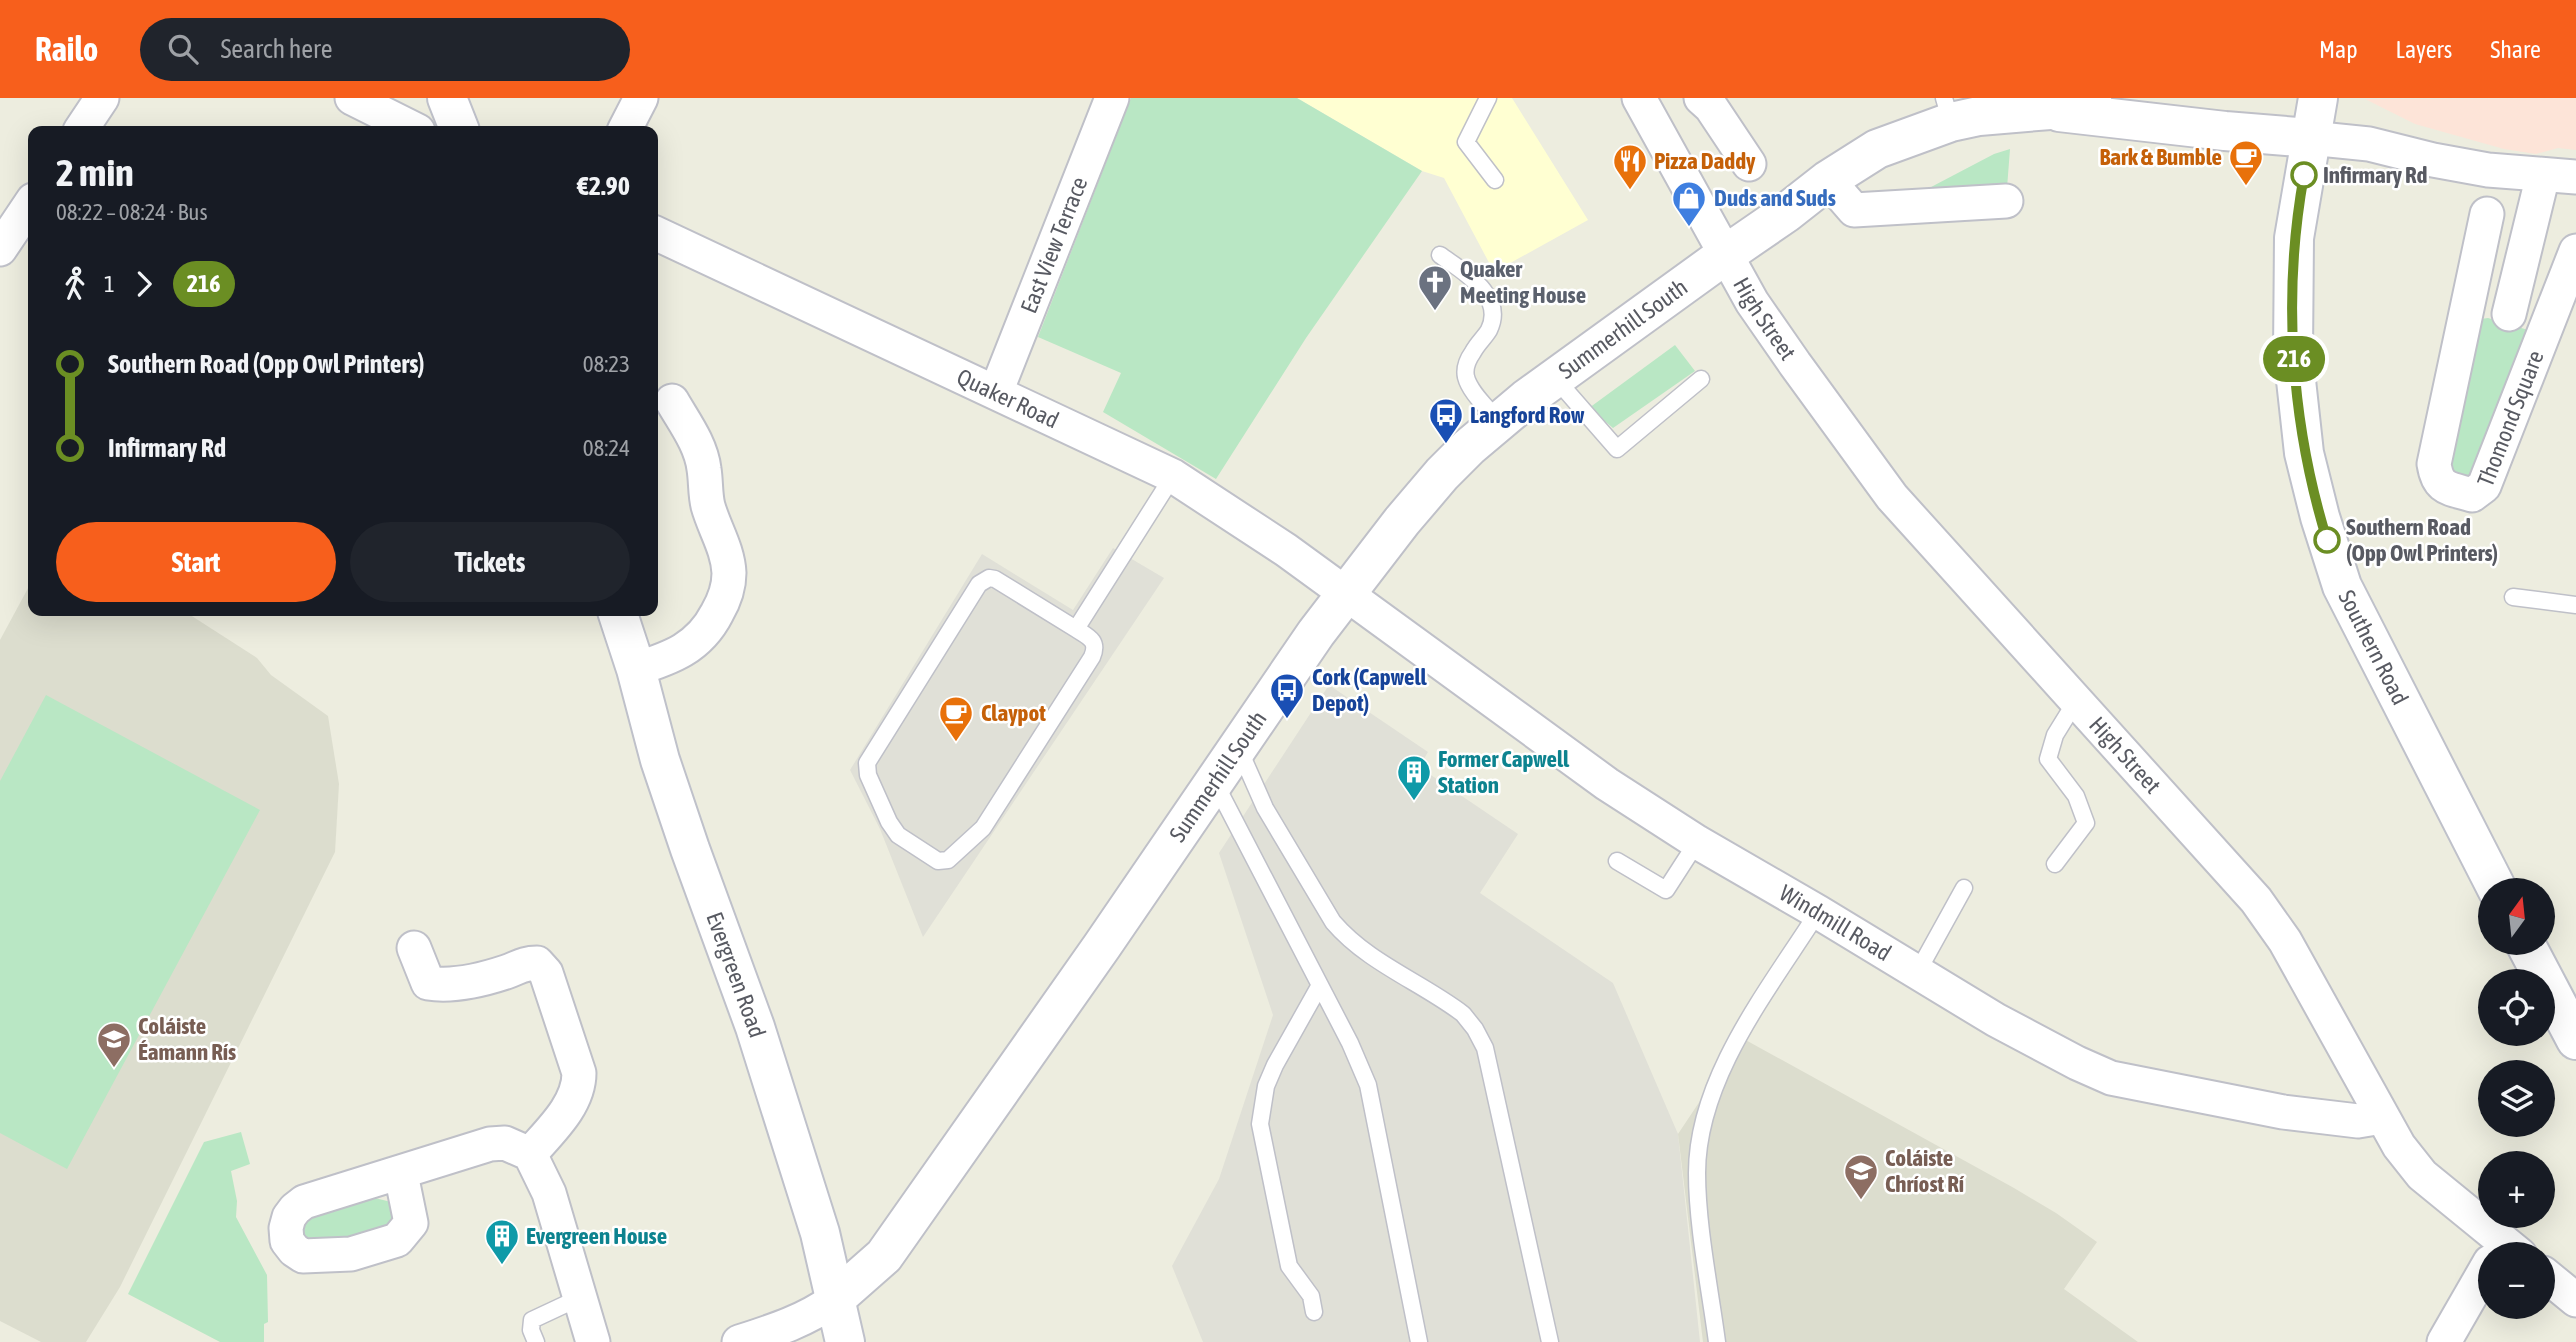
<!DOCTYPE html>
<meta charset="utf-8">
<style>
body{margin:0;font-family:"Asap Condensed",sans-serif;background:#20242c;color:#f1f3f6;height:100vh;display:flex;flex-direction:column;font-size:26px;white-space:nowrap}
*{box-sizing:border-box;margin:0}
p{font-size:23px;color:#9ea1a6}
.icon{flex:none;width:38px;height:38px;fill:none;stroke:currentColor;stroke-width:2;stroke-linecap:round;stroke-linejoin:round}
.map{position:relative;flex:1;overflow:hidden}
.side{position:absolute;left:28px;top:28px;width:630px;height:490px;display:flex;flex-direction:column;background:#171b24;border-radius:14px;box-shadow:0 7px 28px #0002}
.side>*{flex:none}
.badge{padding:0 14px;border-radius:23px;font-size:24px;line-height:46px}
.needle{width:46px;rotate:15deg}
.tools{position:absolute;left:2478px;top:780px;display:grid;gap:14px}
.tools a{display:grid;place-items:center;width:77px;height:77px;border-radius:50%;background:#171b24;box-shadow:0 7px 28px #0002;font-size:35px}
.map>.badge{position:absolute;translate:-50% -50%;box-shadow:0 0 0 4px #fff}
.legs{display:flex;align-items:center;gap:10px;height:77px;padding:0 28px;font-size:23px}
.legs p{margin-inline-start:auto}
.overview{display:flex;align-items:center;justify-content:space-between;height:119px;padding:0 28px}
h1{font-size:38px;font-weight:700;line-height:52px}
.button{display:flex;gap:14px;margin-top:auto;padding:14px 28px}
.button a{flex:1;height:80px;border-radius:42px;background:#f75f1c;color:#fff;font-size:28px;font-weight:700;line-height:80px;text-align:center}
.button a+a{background:#20242c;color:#f1f3f6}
ul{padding:0 28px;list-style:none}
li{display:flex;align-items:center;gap:24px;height:84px;font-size:26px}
li i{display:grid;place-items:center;width:10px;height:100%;margin:0 9px;background:currentColor}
li i::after{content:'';width:18px;height:18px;margin:-9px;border:5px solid;border-radius:50%;background:#171b24}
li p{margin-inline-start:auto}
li:first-child i{background:linear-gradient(#0000 50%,currentColor 0)}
li:last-child i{background:linear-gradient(currentColor 50%,#0000 0)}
header{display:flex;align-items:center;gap:42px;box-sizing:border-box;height:98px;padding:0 35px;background:#f75f1c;color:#fff}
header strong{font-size:33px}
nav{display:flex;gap:38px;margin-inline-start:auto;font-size:24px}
.search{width:490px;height:63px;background:#20242c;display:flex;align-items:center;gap:18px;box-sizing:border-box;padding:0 24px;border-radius:38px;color:#9ea1a6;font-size:26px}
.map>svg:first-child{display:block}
.commercial{fill:#ffffd2}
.industrial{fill:#e0e0d7}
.education{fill:#dcddce}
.medical{fill:#fde4d8}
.green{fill:#b9e7c4}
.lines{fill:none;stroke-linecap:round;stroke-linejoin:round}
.service-casing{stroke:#bfc0c8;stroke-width:19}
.minor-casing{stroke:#bfc0c8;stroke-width:37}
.tertiary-casing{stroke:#bfc0c8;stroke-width:42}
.secondary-casing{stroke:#bfc1ca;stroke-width:42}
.service{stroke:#fff;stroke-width:16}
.minor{stroke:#fff;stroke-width:33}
.tertiary{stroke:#fff;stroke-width:38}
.secondary{stroke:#fff;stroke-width:38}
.line-1-casing{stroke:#fff;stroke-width:16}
.line-1{stroke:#6b8e23;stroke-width:10}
.stop-1-dot{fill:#fff;stroke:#6b8e23;stroke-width:3.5}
.labels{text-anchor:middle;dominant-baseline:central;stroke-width:5;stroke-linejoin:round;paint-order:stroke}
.food-label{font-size:23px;font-weight:bold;fill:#c56008;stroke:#fff;text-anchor:start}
.stop-label{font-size:23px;font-weight:bold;fill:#585a62;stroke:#fff;text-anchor:start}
.shop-label{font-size:23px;font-weight:bold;fill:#366cbe;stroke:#fff;text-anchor:start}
.street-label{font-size:23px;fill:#585a62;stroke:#fff}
.worship-label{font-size:23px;font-weight:bold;fill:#5b616d;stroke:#fff;text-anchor:start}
.transit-label{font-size:23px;font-weight:bold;fill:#164399;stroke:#fff;text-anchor:start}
.culture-label{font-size:23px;font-weight:bold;fill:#0d838f;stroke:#fff;text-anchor:start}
.education-label{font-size:23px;font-weight:bold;fill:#785e54;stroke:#fff;text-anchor:start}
</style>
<header>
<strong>Railo</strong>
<div class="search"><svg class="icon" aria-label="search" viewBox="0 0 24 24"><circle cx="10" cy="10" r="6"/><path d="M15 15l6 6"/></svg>Search here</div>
<nav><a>Map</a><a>Layers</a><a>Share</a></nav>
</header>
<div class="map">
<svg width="2576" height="1244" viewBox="0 0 2576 1244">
<rect width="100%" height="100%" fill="#ededdf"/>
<path class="commercial" d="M1297,0h215l76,122 -94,52 -50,-94 -22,-7z"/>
<path class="industrial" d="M1113,450l51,30 -241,359 -43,-108 -30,-59 132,-216 91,56z
M1329,587l99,67 -9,15 99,67 -38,59 133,90 65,151 22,208h-497l-31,-76 47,-87 54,-164 -54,-162z"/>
<path class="education" d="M33,481v32h151l73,47 14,17 57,41 11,68 -4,68 -215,435 -34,55h-45l-41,-21v-681z
M1742,940l272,150 42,25 41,29 -33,47 74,53h-435l-25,-208z"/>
<path class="medical" d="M2576,0v52l-18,-2 -22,6 -32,-5 -89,-25 -50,-25z"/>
<path class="green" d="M1131,0h166l125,73 -116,167 -90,141 -113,-67 18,-39 -83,-36z
M2010,51l-4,52 -113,6 101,-53z
M2488,220l40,12 -46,146 -18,9 -20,-25 37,-141z
M1675,247l20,26 -82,57 -24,-20z
M46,597l214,115 -193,359 -67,-36v-352z
M241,1034l9,32 -19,7 6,30 -1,16 31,58 1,47 -4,2v18h-44l-92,-48 76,-152z
M375,1100l16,4 3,14 -9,17 -75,10 -9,-9 1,-11 21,-10z"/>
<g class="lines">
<g class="service-casing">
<path id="service" d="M1488,0l-22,44 29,38
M1944,0l7,24
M1440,157c22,16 66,40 49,75 -4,7 -12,14 -16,22 -5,7 -9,16 -7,25 4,16 23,32 32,44
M1555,280l62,71 84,-70
M2513,499l63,8
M1076,531l-81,-50 -6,-1 -10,6 -112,179 1,12 21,47 9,13 40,26 10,-1 35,-32 109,-171c7,-16 -3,-20 -16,-28l97,-153
M1239,651l26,59 68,114c35,41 88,60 130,92l12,15 10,19 65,294
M1215,685l135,260 18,42 51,257
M1617,763l49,29 31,-48
M2055,766l31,-41 -10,-27 -28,-37 7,-24 21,-34
M1917,875l47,-85
M1314,1214l-3,-16 -22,-30 -29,-142 6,-38 9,-21 45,-80
M536,1244l-5,-12 1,-10 47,-22
M1717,1244c-7,-53 -20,-116 -20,-169 0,-95 72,-184 121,-261"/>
</g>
<g class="minor-casing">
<g id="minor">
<path d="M352,0l66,33"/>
<path id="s1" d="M1639,0l113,204 43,62 97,133 364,403 29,41 114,205 23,29 98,80"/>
<path d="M1701,0l10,9 38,57"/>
<path d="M80,33l22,-33"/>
<path d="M624,33l17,-33"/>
<path d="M2310,40l59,6 64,16 55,10 88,7"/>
<path d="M1828,82l26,30 152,-9"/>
<path id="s2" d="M2487,116l-53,250c4,26 15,24 38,31l12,-9 92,-235"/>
<path id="s3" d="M653,134l520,244 113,74 321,234 90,58 121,70 178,108 81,43 34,15 172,34 75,9 24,-4"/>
<path d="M0,151l33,-49"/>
<path d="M2509,216l34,-139"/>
<path id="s4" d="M996,294l116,-294"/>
<path d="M636,571c35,-11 63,-21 81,-56 7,-12 12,-26 12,-40 -1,-24 -15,-45 -21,-67 -3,-12 -2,-25 -4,-37 -3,-25 -20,-47 -32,-68"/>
<path d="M414,850l14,35c25,4 54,-3 78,-11 12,-4 17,-9 31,-9l9,10 33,100c0,32 -29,58 -49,81"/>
<path d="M401,1076l10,49 -14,17 -46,14 -48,2 -9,-6 -7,-9 -1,-13 3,-11 6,-8 9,-7 186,-58 15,-1 25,11 19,39 44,149"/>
<path d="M2543,1175l33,27"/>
<path d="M739,1244c34,-11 66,-21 95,-42"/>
<path d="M2444,1244l46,-80"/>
</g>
</g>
<g class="tertiary-casing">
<g id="tertiary">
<path d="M2059,14l166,19 85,7"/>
<path id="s5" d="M834,1202l50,-44 218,-310 214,-313 86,-112 40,-47 27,-27 57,-48 199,-144 61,-42 42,-33 49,-31 74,-27 28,-6 71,-6 42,-12"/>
</g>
</g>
<g class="secondary-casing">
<g id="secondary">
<path d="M447,0l13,33"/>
<path id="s6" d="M2318,0l-24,140 -1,115 11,100 16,64 22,69 156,305"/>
<path id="s7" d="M617,513l19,58 24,91 30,89 65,178 65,206 25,109"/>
<path d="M2525,845l51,97"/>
</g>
</g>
<use href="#service" class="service"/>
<use href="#minor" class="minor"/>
<use href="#tertiary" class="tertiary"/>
<use href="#secondary" class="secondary"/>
</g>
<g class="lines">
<g class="line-1-casing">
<path id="line-1" d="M2304,77c-22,121 -13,248 23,365"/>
</g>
<use href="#line-1" class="line-1"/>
</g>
<defs>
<g id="cafe-pin" transform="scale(1.75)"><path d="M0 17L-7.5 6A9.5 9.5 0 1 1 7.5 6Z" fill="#e8710a" stroke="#fff"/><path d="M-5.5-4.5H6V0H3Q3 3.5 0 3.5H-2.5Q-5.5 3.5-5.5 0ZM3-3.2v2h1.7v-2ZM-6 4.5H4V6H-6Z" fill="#fff"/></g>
<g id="restaurant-pin" transform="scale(1.75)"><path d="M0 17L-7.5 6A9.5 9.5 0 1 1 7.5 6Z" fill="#e8710a" stroke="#fff"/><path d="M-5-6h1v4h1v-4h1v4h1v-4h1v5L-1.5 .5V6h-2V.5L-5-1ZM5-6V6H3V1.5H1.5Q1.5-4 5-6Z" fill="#fff"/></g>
<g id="shop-pin" transform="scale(1.75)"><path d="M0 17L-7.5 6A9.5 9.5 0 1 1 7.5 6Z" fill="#3f7fe0" stroke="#fff"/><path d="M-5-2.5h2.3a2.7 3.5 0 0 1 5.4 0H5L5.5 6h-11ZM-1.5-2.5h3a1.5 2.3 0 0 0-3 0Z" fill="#fff"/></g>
<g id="church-pin" transform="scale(1.75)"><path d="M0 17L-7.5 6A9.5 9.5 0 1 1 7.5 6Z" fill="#6b7280" stroke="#fff"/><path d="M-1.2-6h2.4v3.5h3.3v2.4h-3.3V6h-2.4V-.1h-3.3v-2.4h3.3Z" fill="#fff"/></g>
<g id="bus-pin" transform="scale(1.75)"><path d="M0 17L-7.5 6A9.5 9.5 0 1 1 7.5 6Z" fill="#1a4fb4" stroke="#fff"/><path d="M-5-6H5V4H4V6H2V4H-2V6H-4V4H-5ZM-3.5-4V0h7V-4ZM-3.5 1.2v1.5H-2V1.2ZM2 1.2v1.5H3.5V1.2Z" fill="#fff"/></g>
<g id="building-pin" transform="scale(1.75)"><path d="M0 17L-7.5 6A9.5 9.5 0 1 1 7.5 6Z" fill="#0f9aa8" stroke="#fff"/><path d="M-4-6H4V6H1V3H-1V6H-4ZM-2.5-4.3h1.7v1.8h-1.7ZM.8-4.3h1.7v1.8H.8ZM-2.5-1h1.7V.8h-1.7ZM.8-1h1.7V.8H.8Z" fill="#fff"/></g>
<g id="school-pin" transform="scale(1.75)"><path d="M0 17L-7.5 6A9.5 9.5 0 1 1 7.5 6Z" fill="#8d6e63" stroke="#fff"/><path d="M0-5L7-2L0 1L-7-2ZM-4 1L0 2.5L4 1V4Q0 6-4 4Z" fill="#fff"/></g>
</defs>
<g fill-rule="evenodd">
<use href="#cafe-pin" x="2246" y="59"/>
<use href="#restaurant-pin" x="1630" y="63"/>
<use href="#shop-pin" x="1689" y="100"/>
<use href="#church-pin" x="1435" y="184"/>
<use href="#bus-pin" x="1446" y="317"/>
<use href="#bus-pin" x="1287" y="592"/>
<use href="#cafe-pin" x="956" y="615"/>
<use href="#building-pin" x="1414" y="674"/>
<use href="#school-pin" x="114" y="941"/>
<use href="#school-pin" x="1861" y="1073"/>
<use href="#building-pin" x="502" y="1138"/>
</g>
<g class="stop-1-dot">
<circle cx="2304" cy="77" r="12"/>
<circle cx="2327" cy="442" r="12"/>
</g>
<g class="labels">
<g class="food-label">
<text x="2222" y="59" text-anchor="end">Bark &amp; Bumble</text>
<text x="1654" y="63">Pizza Daddy</text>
<text x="981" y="615">Claypot</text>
</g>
<g class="stop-label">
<text x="2323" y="77">Infirmary Rd</text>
<text x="2346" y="429">Southern Road<tspan x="2346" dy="26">(Opp Owl Printers)</tspan></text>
</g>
<g class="shop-label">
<text x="1714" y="100">Duds and Suds</text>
</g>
<g class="street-label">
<text stroke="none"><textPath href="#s4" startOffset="158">East View Terrace</textPath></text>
<text stroke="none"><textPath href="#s1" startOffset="254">High Street</textPath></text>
<text stroke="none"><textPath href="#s5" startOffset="1260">Summerhill South</textPath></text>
<text stroke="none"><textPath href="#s3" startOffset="392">Quaker Road</textPath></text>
<text stroke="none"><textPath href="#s2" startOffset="397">Thomond Square</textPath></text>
<text stroke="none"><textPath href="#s6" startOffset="565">Southern Road</textPath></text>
<text stroke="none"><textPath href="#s1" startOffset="821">High Street</textPath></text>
<text stroke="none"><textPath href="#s5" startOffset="651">Summerhill South</textPath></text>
<text stroke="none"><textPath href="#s3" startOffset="1374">Windmill Road</textPath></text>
<text stroke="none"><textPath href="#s7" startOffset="383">Evergreen Road</textPath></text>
</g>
<g class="worship-label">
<text x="1460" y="171">Quaker<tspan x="1460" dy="26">Meeting House</tspan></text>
</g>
<g class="transit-label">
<text x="1470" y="317">Langford Row</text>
<text x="1312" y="579">Cork (Capwell<tspan x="1312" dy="26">Depot)</tspan></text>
</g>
<g class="culture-label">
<text x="1438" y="661">Former Capwell<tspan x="1438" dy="26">Station</tspan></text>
<text x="526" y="1138">Evergreen House</text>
</g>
<g class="education-label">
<text x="138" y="928">Coláiste<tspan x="138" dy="26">Éamann Rís</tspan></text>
<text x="1885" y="1060">Coláiste<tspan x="1885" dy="26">Chríost Rí</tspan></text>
</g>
</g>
</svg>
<div class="tools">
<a><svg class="needle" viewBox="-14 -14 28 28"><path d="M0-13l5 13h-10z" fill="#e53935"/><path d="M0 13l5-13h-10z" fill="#9ea1a6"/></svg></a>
<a><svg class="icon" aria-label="locate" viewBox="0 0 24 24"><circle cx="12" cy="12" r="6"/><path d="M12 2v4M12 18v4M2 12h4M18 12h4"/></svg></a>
<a><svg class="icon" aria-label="layers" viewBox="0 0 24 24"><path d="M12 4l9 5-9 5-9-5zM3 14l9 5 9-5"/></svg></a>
<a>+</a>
<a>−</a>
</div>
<b class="badge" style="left:2294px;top:261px;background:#6b8e23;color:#fff">216</b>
<section class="side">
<div class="overview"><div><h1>2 min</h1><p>08:22 – 08:24 · Bus</p></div><b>€2.90</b></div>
<div class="legs"><svg class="icon" aria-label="walk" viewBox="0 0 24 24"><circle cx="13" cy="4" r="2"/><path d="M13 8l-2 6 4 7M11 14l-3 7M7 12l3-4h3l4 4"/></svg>1<svg class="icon" aria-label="forward" viewBox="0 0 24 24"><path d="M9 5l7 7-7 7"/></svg><b class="badge" style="background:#6b8e23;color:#fff">216</b></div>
<ul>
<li><i style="color:#6b8e23"></i><b>Southern Road (Opp Owl Printers)</b><p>08:23</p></li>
<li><i style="color:#6b8e23"></i><b>Infirmary Rd</b><p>08:24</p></li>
</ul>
<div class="button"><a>Start</a><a>Tickets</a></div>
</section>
</div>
